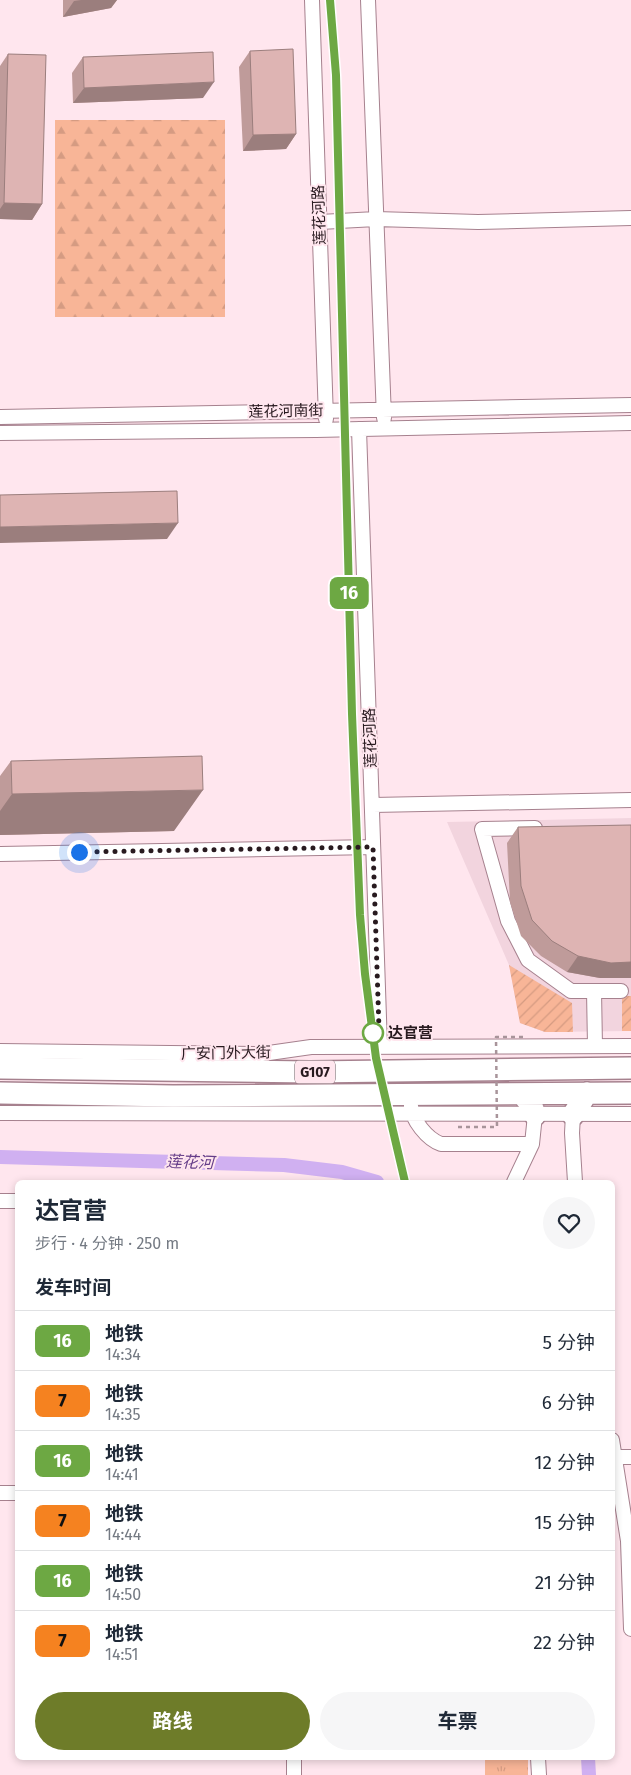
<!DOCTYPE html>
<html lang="zh">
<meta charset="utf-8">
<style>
body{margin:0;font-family:"Fira Sans","Noto Sans SC",sans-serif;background:#f6f6f7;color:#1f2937;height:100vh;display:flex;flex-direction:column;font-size:19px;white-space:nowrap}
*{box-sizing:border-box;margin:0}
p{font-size:16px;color:#747a83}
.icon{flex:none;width:28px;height:28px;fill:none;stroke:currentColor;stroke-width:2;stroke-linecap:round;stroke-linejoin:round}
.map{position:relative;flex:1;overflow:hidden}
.panel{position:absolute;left:15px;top:1180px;width:600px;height:580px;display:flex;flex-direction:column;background:#fff;border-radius:8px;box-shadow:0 2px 8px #0003}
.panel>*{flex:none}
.badge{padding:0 10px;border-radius:8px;font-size:18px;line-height:32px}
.you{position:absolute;width:25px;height:25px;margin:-12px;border:4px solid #fff;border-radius:50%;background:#1a73e8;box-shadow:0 0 0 8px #1a73e833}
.map>.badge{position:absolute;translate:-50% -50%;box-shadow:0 0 0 2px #fff}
h2{padding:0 20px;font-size:19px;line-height:45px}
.round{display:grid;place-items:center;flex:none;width:52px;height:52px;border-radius:26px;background:#f6f6f7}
.summary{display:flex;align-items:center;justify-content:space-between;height:85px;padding:0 20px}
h1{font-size:24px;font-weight:700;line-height:38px}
.button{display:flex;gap:10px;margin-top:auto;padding:10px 20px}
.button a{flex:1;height:58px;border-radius:30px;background:#6e7c29;color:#fff;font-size:20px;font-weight:700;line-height:58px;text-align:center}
.button a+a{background:#f6f6f7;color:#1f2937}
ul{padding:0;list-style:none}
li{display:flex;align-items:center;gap:15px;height:60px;padding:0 20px;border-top:1px solid #e0e1e3}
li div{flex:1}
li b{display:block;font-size:19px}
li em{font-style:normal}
li .badge{min-width:55px;font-weight:700;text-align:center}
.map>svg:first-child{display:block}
.built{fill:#f2d4de}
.grass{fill:url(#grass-tufts)}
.forest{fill:url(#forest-firs)}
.garden{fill:url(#garden-furrows)}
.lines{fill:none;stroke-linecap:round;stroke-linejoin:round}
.canal{stroke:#d0b0f1;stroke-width:14}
.minor-casing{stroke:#a6818e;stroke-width:16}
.highway-casing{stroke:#a6818e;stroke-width:24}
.minor{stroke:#fff;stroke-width:14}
.highway{stroke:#fff;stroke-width:21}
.path-bridge{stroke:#a8949a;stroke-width:2.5;stroke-dasharray:4 4;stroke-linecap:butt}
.wall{fill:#bf9b9a}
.shaded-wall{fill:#9b7e7d}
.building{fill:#deb4b3;stroke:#9b7e7d}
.line-casing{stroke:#fff;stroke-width:11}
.line{stroke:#6da843;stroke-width:8}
.walk{stroke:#281a1f;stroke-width:5;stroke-dasharray:0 9}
.stop-dot{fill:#fff;stroke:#6da843;stroke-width:2.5}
.labels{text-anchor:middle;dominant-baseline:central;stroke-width:4;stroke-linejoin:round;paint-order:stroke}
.shield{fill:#ffe6ee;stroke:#68575d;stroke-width:1}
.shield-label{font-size:14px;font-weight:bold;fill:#281a1f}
.street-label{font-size:15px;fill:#281a1f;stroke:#ffe6ee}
.stop-label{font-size:15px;font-weight:bold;fill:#281a1f;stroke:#ffe6ee;text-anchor:start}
.water-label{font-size:16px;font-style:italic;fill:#653d89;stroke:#ffe6ee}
</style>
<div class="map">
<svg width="631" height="1775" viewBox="0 0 631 1775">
<defs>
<pattern id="grass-tufts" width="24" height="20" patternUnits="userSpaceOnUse" patternTransform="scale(1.25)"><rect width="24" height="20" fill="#f8b597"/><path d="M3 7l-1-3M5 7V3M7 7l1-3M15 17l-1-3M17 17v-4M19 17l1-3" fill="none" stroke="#d59b82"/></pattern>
<pattern id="forest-firs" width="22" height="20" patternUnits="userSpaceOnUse" patternTransform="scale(1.25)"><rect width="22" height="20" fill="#f8b597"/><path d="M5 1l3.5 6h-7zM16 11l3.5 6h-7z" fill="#d59b82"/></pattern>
<pattern id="garden-furrows" width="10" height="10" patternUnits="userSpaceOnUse" patternTransform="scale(1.25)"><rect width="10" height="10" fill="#f8b597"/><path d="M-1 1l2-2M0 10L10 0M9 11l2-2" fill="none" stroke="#d59b82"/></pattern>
</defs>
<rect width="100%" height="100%" fill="#ffe6ee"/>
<path class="built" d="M631,818v213l-86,1 -25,-9 -11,-58 -62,-143z"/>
<path class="grass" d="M485,1758h43v17h-43z"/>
<path class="forest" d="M55,120h170v197h-170z"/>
<path class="garden" d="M509,965l63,38 1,29h-28l-25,-9z
M622,996h9v35h-9z"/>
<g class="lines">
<path class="canal" d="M0,1157l284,8 58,7 35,10
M588,1758l1,17"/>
<g class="minor-casing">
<path id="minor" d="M312,0l14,419
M368,0l16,418
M320,222l56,-3 102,3 153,-4
M0,417l631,-12
M359,429l21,618
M0,433l316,-3 315,-7
M373,805l258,-5
M535,828l-53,1 26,92 20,39 43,31h50
M0,854l373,-7
M594,991l1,55
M0,1051l262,3 49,-7 320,-1
M411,1106c1,14 16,33 30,38h91
M0,1113l631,1
M573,1115l-1,18 3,49
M514,1182l18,-38 3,-29
M0,1201h18
M612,1440l16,101 3,88
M616,1457h15
M0,1493h18
M538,1758l1,17
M294,1775v-17"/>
</g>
<g class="highway-casing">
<path id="highway" d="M0,1068l310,4 321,-4
M0,1093l173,3 458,-3
M522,1094l10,12 3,9
M573,1115l14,-22"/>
</g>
<use href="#minor" class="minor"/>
<use href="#highway" class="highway"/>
<path class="path-bridge" d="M458,1127h39l-1,-90h29"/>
</g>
<path class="wall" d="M63,0h54l-6,8 -48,9z
M250,51l46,83 -10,15 -43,2 -4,-84z
M8,54l34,150 -10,16 -32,-1v-153z
M83,57l120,41 -130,5 -1,-30z
M11,761l163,70 -174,4v-59z
M518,827l82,151 -33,-6 -26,-16 -20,-20 -11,-34 -3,-59z"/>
<path class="shaded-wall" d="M81,0h36l-6,8 -48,9 11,-16z
M214,82l-11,16 -130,5 11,-15z
M296,134l-10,15 -43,2 10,-16z
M4,203l38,1 -10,16 -32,-1v-10z
M178,523l-11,16 -167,4v-16z
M203,790l-29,41 -174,4v-24l12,-17z
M578,956l53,6v16h-31l-33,-6z"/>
<path class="building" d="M293,49l3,85 -43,1 -3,-84z
M213,52l1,30 -130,6 -1,-31z
M8,54l38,1 -4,149 -38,-1z
M177,491l1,32 -178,4v-32z
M202,756l1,34 -191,4 -1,-33z
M631,825v137l-20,1 -33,-7 -26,-15 -20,-21 -11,-34 -3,-59z"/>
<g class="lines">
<g class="line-casing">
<path id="line" d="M330,0l6,75 16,639 8,201 5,59 11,84 29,124"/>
</g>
<use href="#line" class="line"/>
<path class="walk" d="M79,852l294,-5 6,182 -6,4"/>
</g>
<circle class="stop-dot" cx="373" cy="1033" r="10"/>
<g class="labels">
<rect class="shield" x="295" y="1060.5" width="40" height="23" rx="4"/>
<g class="shield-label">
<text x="315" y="1072">G107</text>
</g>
<g class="street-label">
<text transform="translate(319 215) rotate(-92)">莲花河路</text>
<text transform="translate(286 411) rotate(-1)">莲花河南街</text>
<text transform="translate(370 738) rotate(-92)">莲花河路</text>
<text transform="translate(226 1053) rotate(-1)">广安门外大街</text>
</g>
<g class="stop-label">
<text x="388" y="1033">达官营</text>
</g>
<g class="water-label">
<text transform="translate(190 1162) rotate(2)">莲花河</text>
</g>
</g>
</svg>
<div class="you" style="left:79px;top:852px"></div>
<b class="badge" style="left:349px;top:593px;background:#6da843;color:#fff">16</b>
<section class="panel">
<div class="summary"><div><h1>达官营</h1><p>步行 · 4 分钟 · 250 m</p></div><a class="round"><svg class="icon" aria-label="heart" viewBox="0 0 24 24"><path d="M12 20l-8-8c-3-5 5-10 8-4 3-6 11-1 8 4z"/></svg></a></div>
<h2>发车时间</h2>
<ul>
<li><span class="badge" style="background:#6da843;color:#fff">16</span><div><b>地铁</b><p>14:34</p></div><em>5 分钟</em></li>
<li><span class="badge" style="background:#f58220;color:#111">7</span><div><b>地铁</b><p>14:35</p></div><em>6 分钟</em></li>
<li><span class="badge" style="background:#6da843;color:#fff">16</span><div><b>地铁</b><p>14:41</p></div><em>12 分钟</em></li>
<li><span class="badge" style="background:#f58220;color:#111">7</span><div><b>地铁</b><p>14:44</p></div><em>15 分钟</em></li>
<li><span class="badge" style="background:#6da843;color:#fff">16</span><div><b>地铁</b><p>14:50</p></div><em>21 分钟</em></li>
<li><span class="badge" style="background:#f58220;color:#111">7</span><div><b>地铁</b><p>14:51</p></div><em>22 分钟</em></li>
</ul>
<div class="button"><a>路线</a><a>车票</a></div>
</section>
</div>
